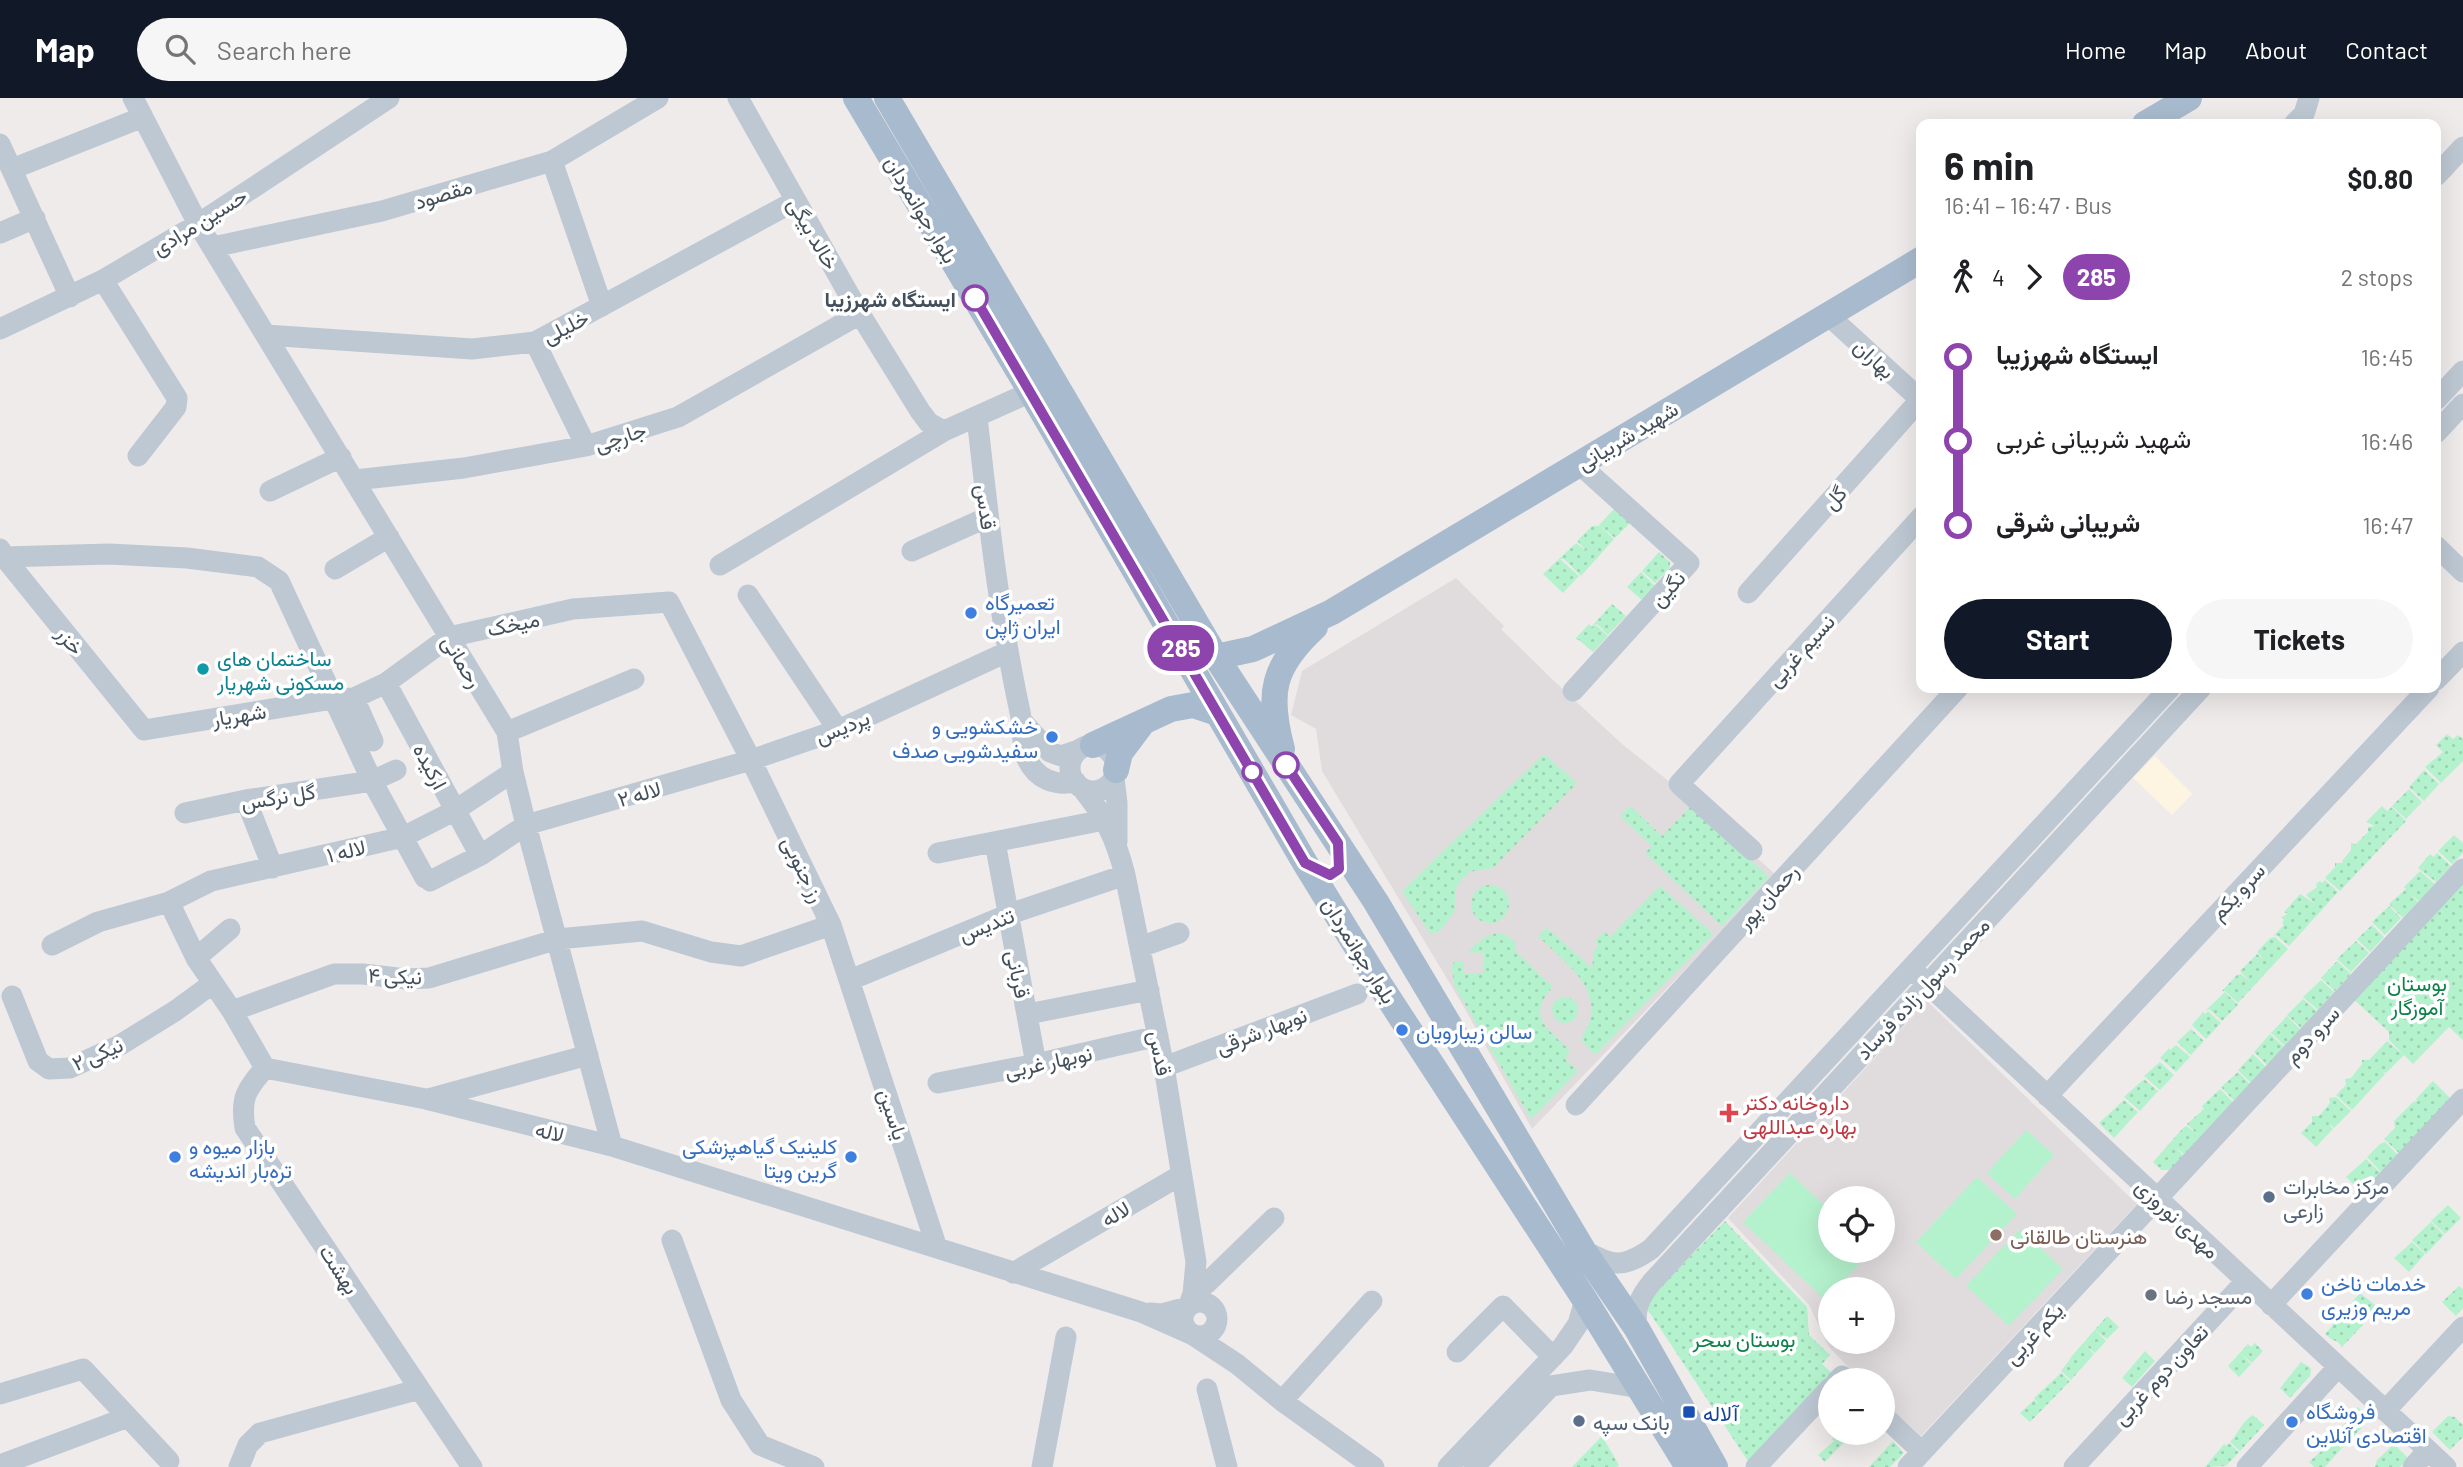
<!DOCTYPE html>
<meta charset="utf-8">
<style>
body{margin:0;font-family:Barlow,Vazirmatn,sans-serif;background:#f6f6f6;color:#202124;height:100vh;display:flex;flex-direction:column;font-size:26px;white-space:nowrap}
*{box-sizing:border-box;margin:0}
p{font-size:23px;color:#757577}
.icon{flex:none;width:38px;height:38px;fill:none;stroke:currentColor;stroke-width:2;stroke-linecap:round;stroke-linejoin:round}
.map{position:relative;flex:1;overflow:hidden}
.side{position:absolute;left:1916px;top:21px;width:525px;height:574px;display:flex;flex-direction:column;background:#fff;border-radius:14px;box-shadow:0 7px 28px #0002}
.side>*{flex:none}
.badge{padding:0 14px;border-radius:23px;font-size:24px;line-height:46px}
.buttons{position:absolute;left:1818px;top:1088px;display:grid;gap:14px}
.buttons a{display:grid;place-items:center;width:77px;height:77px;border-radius:50%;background:#fff;box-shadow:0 7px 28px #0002;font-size:35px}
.map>.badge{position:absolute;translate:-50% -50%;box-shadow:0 0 0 4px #fff}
.legs{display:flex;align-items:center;gap:10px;height:77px;padding:0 28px;font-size:23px}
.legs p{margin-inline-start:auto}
.overview{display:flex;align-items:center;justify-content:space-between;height:119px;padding:0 28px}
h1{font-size:38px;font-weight:700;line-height:52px}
.button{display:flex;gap:14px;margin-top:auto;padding:14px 28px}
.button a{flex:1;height:80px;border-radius:42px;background:#111827;color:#fff;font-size:28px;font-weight:700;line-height:80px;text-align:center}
.button a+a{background:#f6f6f6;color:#202124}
ul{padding:0 28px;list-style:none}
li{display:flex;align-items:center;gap:24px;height:84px;font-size:26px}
li i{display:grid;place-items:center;width:10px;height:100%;margin:0 9px;background:currentColor}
li i::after{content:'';width:18px;height:18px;margin:-9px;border:5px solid;border-radius:50%;background:#fff}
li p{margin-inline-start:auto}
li:first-child i{background:linear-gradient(#0000 50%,currentColor 0)}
li:last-child i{background:linear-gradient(currentColor 50%,#0000 0)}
header{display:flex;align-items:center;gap:42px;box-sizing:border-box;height:98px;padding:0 35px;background:#111827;color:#fff}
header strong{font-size:33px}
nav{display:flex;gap:38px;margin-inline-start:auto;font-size:24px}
.search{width:490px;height:63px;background:#f6f6f6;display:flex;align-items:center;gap:18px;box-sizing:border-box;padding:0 24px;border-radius:38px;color:#757577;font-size:26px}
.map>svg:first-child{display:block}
.commercial{fill:#fdf5e1}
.education{fill:#e0dcdd;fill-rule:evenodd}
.park{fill:url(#park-dots)}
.pitch{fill:#b4f2cd}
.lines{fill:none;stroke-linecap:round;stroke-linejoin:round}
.minor{stroke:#bdc8d3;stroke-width:21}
.major{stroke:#a8bbce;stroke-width:26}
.line-1-casing{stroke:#fff;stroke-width:16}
.line-1{stroke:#8e44ad;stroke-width:10}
.stop-1-dot{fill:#fff;stroke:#8e44ad;stroke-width:3.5}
.shop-dot{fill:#3f7fe0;stroke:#fff;stroke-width:2.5}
.culture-dot{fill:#0f9aa8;stroke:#fff;stroke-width:2.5}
.health-dot{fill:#e0444e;stroke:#fff;stroke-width:2.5}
.service-dot{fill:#5c6f8a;stroke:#fff;stroke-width:2.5}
.education-dot{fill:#8d6e63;stroke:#fff;stroke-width:2.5}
.worship-dot{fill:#6b7280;stroke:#fff;stroke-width:2.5}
.transit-dot{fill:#1a4fb4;stroke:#fff;stroke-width:2.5}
.labels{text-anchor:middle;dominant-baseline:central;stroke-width:7;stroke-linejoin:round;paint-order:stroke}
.street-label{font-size:21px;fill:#434f5a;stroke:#fff}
.stop-label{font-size:21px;font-weight:bold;fill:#434f5a;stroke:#fff;text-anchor:end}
.shop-label{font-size:21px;fill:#366cbe;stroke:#fff;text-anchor:start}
.culture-label{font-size:21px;fill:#0d838f;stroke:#fff;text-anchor:start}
.park-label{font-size:21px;fill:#0e8149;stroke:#fff}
.health-label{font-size:21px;fill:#be3a42;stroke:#fff;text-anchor:start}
.service-label{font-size:21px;fill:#4e5e75;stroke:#fff;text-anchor:start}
.education-label{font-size:21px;fill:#785e54;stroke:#fff;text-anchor:start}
.worship-label{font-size:21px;fill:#5b616d;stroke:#fff;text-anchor:start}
.transit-label{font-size:21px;fill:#164399;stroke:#fff;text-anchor:start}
</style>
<header>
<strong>Map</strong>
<div class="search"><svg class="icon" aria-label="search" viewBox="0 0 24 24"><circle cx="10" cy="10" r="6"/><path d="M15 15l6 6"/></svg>Search here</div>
<nav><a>Home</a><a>Map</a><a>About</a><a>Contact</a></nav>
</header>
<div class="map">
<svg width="2463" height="1369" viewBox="0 0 2463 1369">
<defs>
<pattern id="park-dots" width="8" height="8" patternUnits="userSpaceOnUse" patternTransform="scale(1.75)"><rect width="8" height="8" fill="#b4f2cd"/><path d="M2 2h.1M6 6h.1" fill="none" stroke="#9cd1b2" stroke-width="1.8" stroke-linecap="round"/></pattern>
</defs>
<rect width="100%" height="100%" fill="#efebeb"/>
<path class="commercial" d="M2155,658l37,38 -20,21 -39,-37z"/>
<path class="education" d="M1456,480l48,48 -3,3 53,52 68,63 72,57 82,74 -244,254 -71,-127 -139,-231 -6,-42 -25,-14 11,-44z
M1927,903l210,203 -216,232 -38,-35v-20h-21l-33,-34 -20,-42 -81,-87zM1830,1101h53v52h-53zM1830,1192h53v52h-53z"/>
<path class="park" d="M1615,410l15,15 -15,15 -16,-13z
M1592,428h8l14,13 -33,37 -17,-17h-4l19,17 -16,17 -20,-19 33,-31 12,9 -11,-11z
M1659,454l11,10v6l-15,15 -13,-12z
M1641,474l14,14 -13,14 -15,-13z
M1612,506l14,12 -18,19 -11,-11 -5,2z
M1589,526l3,3 4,-2 12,11 -15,16 -14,-12 -4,-1z
M2447,636l6,5 5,-4 5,4v22l-22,22 -16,-16 18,-15 -7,-7z
M1544,656l33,29 -84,85 -25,4 -2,5 -4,1 -1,4 -4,1 -3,30 -16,20 -2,-2 -5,4 -29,-44z
M2424,672l15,14 -15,17 -15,-14z
M2409,691l13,13 -16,17 -14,-13z
M1630,708l32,30 28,-29 79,70 -47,49 -77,-73 7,-7 -32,-30z
M2382,708l5,5 5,-4 14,14 -66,70 -15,-13 10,-11v-4h8l-1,-2 9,-11v-7l7,2 -1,-2 11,-11v-5l7,-1 -9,-4z
M2454,737l9,8v10l-11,11 -14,-13z
M2437,755l14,13 -15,16 -18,-14 12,-14 4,3z
M2420,773l15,13 -16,17 -9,-7 8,8 -15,16 -14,-14 17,-15 -2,-2z
M2463,779v163l-14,-13 -36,37 -9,-9 -18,18 -4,-2 3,3 -33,36 -16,-15 10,-10 -1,-6 6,-1 11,-14v-4h7l18,-19 17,14 -15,-15v-8l-38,-35z
M2325,782l13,12 -49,54 -13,-11 -3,1 11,-11 -2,-2 2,-3 -3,-3 7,-3 -4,-2 16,-18 15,10 -9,-9 11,-8 -1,-3 4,-3 2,2z
M1471 806a19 19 0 1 1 38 0a19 19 0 1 1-38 0Z
M1660,788l53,48 -118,121 -14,-15c3,-8 9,-16 10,-25 5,-33 -32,-58 -53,-79l9,-8 45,40 2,-17 4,-6 -3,-4 9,-10 6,6z
M2389,808l12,12 -16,17 -13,-13z
M2372,827l12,12 -14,15 -13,-13z
M1497,835c10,1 13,4 19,11l-1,7 36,34v4c-25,29 -2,40 19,62l-5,8 13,12 -47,48 -77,-134 -2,-18 2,-6h9l1,12h19l1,-20 -17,-1 18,-15z
M2275,839l13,12 -50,54 -13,-12h-3l15,-16 4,-1 9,8 -10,-11 17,-17 7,6 -7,-8 13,-14z
M2356,843l13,12 -18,19 -14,-13z
M2337,863l14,13 -16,17 -14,-13z
M2321,882l13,12 -16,18 -15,-13z
M2225,894l13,13 -16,16 -13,-12 -4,2z
M1552 912a13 13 0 1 1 26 0a13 13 0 1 1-26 0Z
M2303,901l14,12 -16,17 -14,-13z
M2208,913l13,12 -15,16 -14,-14 11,-13 2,2z
M2287,918l14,14 -16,16 -14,-13z
M2191,931l13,12 -13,14 -14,-13z
M2270,936l14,13 -17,18 -13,-13z
M2176,947l14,12 -14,15 -16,-14 9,-10 1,2z
M2253,956l14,14 -15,16 -14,-14z
M2160,964l14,13 -14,15 -16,-14z
M2238,974l13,13 -16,17 -14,-15z
M2144,981l14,12 -18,20 -16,-14z
M2433,983l20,20 -17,18 -4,-4 2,3 -35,35 -15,-14 11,-11 -1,-7 19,-19 4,-1 -1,-2z
M2220,991l15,15 -50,51 -9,-7 9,9 -12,13h-12l-8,-8 31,-35 3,-1 12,10 -12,-12 17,-15 -2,-3z
M2336,999l15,14 -17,17 -7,-6 6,7 -17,18 -15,-14 11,-11v-6h7l11,-13 -1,-5z
M2124,1002l14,12 -24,26 -15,-15z
M2385,1044l13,13 -17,17 -14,-15 13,-13z
M2366,1061l15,14 -19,20 -16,-16z
M2448,1107l13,13 -16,16 -14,-13z
M1725,1123l82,86 2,28 21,20 -8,9 14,13 -88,84 -104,-157z
M2431,1124l13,13 -18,19 -14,-14z
M2412,1144l13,12 -16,18 -15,-14z
M2459,1188l4,3v19l-7,8 -14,-14z
M2360,1195l15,12 1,6 -34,36 -4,-5 -7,-3 -6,-5 20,-22 7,5 -7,-7z
M2107,1218l12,11 -12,12 -12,-9 11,11 -11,12 -11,-9 10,10 -23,26 -10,-9 10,-13h-1z
M2255,1245l8,8 -11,12 -11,-9 10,10 -12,13 -11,-11 20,-22 3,3z
M2145,1253l10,10 -23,26 -10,-9z
M2301,1264l10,6 -1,8 -20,22 -10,-10z
M2061,1275l9,8 -40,41 -10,-9 14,-13 5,4 -5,-6z
M2358,1309l12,12 -27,29 -9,-9h-2z
M2253,1317l11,10 -24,26 -10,-9c9,-9 11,-20 23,-27z
M2448,1318l7,1 8,8v12l-13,13 -18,-18z
M1838,1335h15l-28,29 -7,-7 16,-14 -2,-2z
M1602,1338l17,29 -2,2h-45z
M2334,1342l8,8 -17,19h-11l-5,-5z
M1893,1343l11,12 -14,14h-21z
M2229,1345l10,9 -13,14 -21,1 19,-23 2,2z
M2394,1346l14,14 -8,9h-25l2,-7z"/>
<path class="pitch" d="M2026,1032l28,25 -39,44 -28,-26z
M1790,1075l40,38v40h41l-36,39h-5v4l-5,6 -82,-78z
M1977,1079l40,37 -61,65 -40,-37z
M2020,1131l43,40 -54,57 -43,-40z"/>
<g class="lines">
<path class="minor" d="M133,0l65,126 309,508 6,40 13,53 86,321
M738,0l122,216 60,97 9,12 15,8
M2294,26l10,-10 5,-16
M0,46l70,153
M552,63l50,145
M12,71l131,-52
M2436,78l27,-29
M0,135l35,-15
M213,149l169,-36 170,-50 106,-63
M103,182l74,118 -1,9 -38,49
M1828,217l94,86
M0,231l103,-49 95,-56 191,-126
M266,237l206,14 63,-7 260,-141
M535,244l51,104
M2436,302l27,-29
M977,319c11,99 22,198 43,295 3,14 1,35 7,47 10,21 28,27 49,23
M2436,335l27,-29
M355,382l109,-12 122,-22 92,-29 182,-103
M270,393l71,-34
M2436,448l27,26
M0,451l4,8 140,173 189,-31 21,-1 32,-15 63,-46 124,-28 96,-7 82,158 80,165 106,323
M912,453l76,-34
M4,459l105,-3 78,4 71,9 21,14 93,200 53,97
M720,467l224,-134 87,-39
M335,471l54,-32
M1748,495l172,-193
M748,497l90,135
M2436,582l27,-28
M386,585l90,165
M1573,593l116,-128 -110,-99
M354,600l19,43
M1022,623l28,31 11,4 18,-6
M507,634l127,-53
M1070 670a23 23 0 1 1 46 0a23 23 0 1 1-46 0Z
M1114,680l3,25v39
M1081,689c24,29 35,52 44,88l39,192 32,195 -3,32 -5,13 -26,7 -12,-1
M246,702l27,68
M185,715l61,-13 126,-19 24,-11
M995,744l41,222
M1752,752l-73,-66 243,-268
M938,755l166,-33
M430,783l51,-26 45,-30 225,-65 87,-30 169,-78
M169,804l27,56 36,53 33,57 161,31 186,47 529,166 52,23 44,29 45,37 92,66
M52,847l46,-23 71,-20 42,-21 192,-44 51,-26 59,-39
M1140,849l39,-14
M196,860l34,-29
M1918,877l528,492
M850,882l157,-65 118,-40
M12,898l26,65 11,8 21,-1 50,-23 55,-34 37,-27
M232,913l102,-37h29l43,5 23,-1 129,-39 84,-8 69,21 30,4 90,-31
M1028,916l121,-24
M1164,969l193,-73
M265,970c-19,22 -25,30 -20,60l227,339
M938,985l98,-19 122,-28
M2047,998l382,-408
M428,1001l160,-44
M1576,1007l382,-417
M672,1142l59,160 29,45 54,22
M1583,1152c29,16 39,19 68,-1l519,-561
M1013,1175l168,-98
M1206,1186l68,-66
M1183 1221a17 17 0 1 1 34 0a17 17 0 1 1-34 0Z
M2271,1207l192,-206
M1637,1231c-3,-20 2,-31 15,-47l549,-594
M1457,1254l46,-46 50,51
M1837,1283l5,-5 5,5
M1207,1291l20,78
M0,1296l83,-25 86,92
M1282,1303l90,-100
M2385,1313l78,-84
M1883,1317l39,37
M0,1367l128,-48
M239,1369l9,-22 12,-12 160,-44
M1042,1369l24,-130
M1448,1369l115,-121 15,-22 7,-24
M1474,1369l77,-81 39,-6 50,8
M1756,1369l74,-79
M1908,1369l555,-598
M2074,1369l172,-186
M2247,1369l91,-100
M2413,1369l15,-17"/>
<path class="major" d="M856,0l175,294 274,471 75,122 205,315 103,167
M887,0l329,559 160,245 207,348 54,79 78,138
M2145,26l44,-26
M1216,559l37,-8 79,-37 590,-353
M1093,647l78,-36 22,-4 24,8
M1282,651c-15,-56 -10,-82 33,-122
M1116,672l4,-17 21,-28"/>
</g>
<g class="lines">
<g class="line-1-casing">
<path id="line-1" d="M975,200l330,565 25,12 9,-6 -1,-26 -52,-78"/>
</g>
<use href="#line-1" class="line-1"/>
</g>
<g class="stop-1-dot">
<circle cx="975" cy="200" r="12"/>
<circle cx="1286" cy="667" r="12"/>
<circle cx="1252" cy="674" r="9"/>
</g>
<g class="shop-dot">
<circle cx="971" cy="515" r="7"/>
<circle cx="1052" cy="639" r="7"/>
<circle cx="1402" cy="932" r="7"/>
<circle cx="175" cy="1059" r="7"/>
<circle cx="851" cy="1059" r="7"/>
<circle cx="2307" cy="1196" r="7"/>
<circle cx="2292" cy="1324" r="7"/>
</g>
<circle class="culture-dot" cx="203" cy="571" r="7"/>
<path class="health-dot" d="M1725.5 1004.5h7v7h7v7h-7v7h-7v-7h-7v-7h7z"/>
<g class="service-dot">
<circle cx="2269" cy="1099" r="7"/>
<circle cx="1579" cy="1323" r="7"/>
</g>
<circle class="education-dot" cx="1996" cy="1137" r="7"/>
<circle class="worship-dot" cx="2151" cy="1197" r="7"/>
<rect class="transit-dot" x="1682" y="1307" width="14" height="14" rx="3.5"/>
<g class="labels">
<g class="street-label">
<text transform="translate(443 95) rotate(-17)">مقصود</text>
<text transform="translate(922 111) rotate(59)">بلوار جوانمردان</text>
<text transform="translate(199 123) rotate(-32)">حسین مرادی</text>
<text transform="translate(814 135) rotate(60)">خالد بیگی</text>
<text transform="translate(565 228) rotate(-27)">خلیلی</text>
<text transform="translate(1875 260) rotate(43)">بهاران</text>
<text transform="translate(1627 337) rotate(-31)">شهید شربیانی</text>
<text transform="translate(620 338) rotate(-18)">جارچی</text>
<text transform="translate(1834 399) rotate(-48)">گل</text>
<text transform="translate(987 409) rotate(83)">قدس</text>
<text transform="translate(1667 490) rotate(-48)">نگین</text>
<text transform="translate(513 525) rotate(-12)">میخک</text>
<text transform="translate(71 542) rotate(51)">خزر</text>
<text transform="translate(1800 552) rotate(-48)">نسیم غربی</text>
<text transform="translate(463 563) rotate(59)">رحمانی</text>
<text transform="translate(239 616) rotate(-9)">شهریار</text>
<text transform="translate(842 628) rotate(-22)">پردیس</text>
<text transform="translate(431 668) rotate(62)">ارکیده</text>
<text transform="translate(639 695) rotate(-16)">لاله ۲</text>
<text transform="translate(278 698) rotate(-9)">گل نرگس</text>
<text transform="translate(346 752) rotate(-13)">لاله ۱</text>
<text transform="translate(804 771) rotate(64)">رز جنوبی</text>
<text transform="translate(2237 793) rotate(-47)">سرو یکم</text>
<text transform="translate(1767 798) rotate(-48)">رحمان پور</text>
<text transform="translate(986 826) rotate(-22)">تندیس</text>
<text transform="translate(1360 852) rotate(58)">بلوار جوانمردان</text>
<text transform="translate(1019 876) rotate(78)">قربانی</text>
<text transform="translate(395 877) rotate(2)">نیکی ۴</text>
<text transform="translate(1922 890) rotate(-47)">محمد رسول زاده فرساد</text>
<text transform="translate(1261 932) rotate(-21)">نوبهار شرقی</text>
<text transform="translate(2311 936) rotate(-47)">سرو دوم</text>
<text transform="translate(97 955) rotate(-24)">نیکی ۲</text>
<text transform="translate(1161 955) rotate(79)">قدس</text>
<text transform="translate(1048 963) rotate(-12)">نوبهار غربی</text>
<text transform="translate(894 1016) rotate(72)">یاسین</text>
<text transform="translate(550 1033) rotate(14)">لاله</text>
<text transform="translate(1115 1115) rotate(-30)">لاله</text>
<text transform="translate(2178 1120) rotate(43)">مهدی نوروزی</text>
<text transform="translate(340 1171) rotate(57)">بهشت</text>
<text transform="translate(2033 1235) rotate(-47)">یکم غربی</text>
<text transform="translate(2160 1276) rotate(-47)">تعاون دوم غربی</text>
</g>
<g class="stop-label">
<text x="956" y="200">ایستگاه شهرزیبا</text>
</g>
<g class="shop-label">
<text x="985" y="503">تعمیرگاه<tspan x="985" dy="24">ایران ژاپن</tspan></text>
<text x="1038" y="627" text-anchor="end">خشکشویی و<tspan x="1038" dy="24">سفیدشویی صدف</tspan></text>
<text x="1416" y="932">سالن زیبارویان</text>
<text x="189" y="1047">بازار میوه و<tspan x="189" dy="24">تره‌بار اندیشه</tspan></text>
<text x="837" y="1047" text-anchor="end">کلینیک گیاهپزشکی<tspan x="837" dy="24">گرین ویتا</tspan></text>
<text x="2321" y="1184">خدمات ناخن<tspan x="2321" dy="24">مریم وزیری</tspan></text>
<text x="2306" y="1312">فروشگاه<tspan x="2306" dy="24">اقتصادی آنلاین</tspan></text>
</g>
<g class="culture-label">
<text x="217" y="559">ساختمان های<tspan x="217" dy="24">مسکونی شهریار</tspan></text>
</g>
<g class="park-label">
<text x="2417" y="884">بوستان<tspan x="2417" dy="24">آموزگار</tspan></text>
<text x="1744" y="1240">بوستان سحر</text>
</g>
<g class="health-label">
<text x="1743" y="1003">داروخانه دکتر<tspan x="1743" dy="24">بهاره عبداللهی</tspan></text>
</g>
<g class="service-label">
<text x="2283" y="1087">مرکز مخابرات<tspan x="2283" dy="24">زارعی</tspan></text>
<text x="1593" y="1323">بانک سپه</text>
</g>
<g class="education-label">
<text x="2010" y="1137">هنرستان طالقانی</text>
</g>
<g class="worship-label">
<text x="2165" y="1197">مسجد رضا</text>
</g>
<g class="transit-label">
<text x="1703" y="1314">آلاله</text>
</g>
</g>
</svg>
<div class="buttons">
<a><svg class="icon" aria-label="locate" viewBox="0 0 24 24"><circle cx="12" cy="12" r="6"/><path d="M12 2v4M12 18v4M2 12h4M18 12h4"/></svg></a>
<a>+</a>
<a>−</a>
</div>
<b class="badge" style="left:1181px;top:550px;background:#8e44ad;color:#fff">285</b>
<section class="side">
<div class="overview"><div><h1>6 min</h1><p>16:41 – 16:47 · Bus</p></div><b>$0.80</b></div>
<div class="legs"><svg class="icon" aria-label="walk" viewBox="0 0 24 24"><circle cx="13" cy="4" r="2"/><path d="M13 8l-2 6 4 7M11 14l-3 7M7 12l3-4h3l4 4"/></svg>4<svg class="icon" aria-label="forward" viewBox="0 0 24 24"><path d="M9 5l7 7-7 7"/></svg><b class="badge" style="background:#8e44ad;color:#fff">285</b><p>2 stops</p></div>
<ul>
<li><i style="color:#8e44ad"></i><b>ایستگاه شهرزیبا</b><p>16:45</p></li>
<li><i style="color:#8e44ad"></i><span>شهید شربیانی غربی</span><p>16:46</p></li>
<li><i style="color:#8e44ad"></i><b>شریبانی شرقی</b><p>16:47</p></li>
</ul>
<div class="button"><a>Start</a><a>Tickets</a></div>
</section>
</div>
